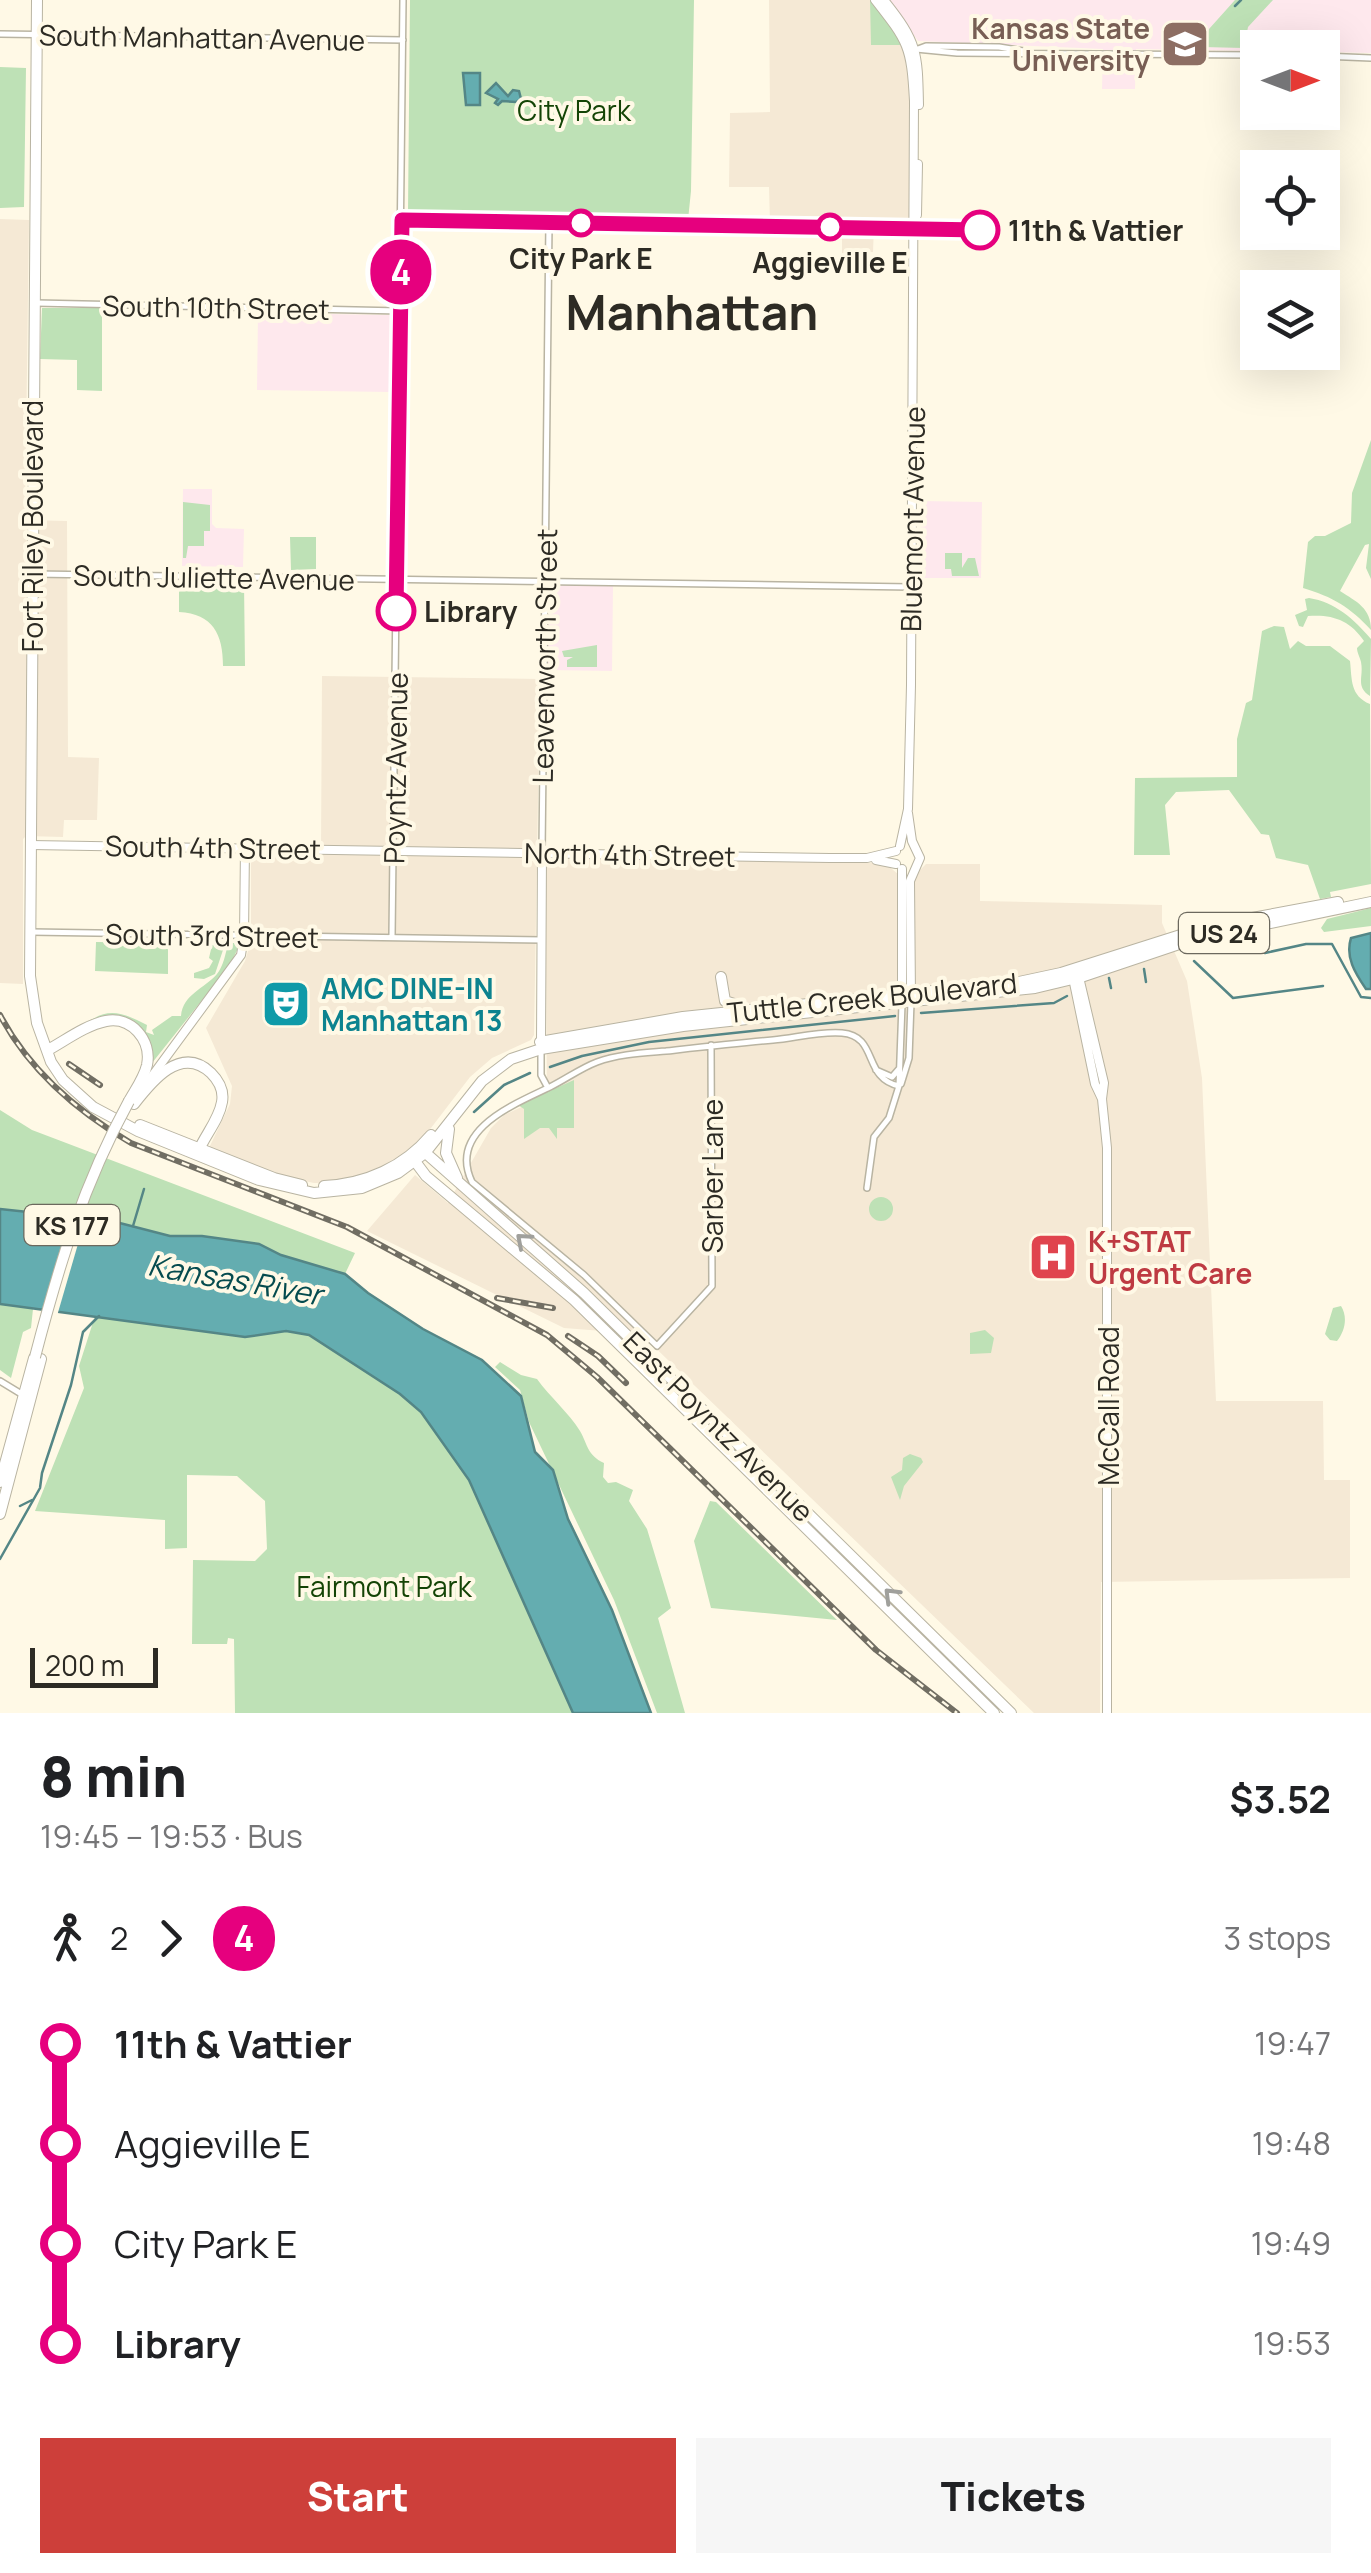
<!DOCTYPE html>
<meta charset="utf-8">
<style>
body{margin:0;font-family:Manrope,sans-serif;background:#f6f6f6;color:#202124;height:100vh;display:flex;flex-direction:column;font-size:38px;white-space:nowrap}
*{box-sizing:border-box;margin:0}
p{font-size:32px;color:#757577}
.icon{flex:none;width:55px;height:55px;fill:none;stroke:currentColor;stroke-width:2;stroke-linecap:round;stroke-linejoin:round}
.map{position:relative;height:1713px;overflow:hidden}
.sheet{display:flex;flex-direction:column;background:#fff;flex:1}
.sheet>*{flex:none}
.badge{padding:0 20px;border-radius:32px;font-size:35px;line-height:65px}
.needle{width:65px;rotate:90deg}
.fabs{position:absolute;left:1240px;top:30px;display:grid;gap:20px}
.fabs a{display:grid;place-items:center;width:100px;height:100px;border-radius:0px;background:#fff;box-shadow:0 10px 40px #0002;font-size:50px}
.scale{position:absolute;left:30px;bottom:25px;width:128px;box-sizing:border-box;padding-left:10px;border:5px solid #2d2b24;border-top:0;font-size:28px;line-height:35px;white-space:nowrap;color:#2d2b24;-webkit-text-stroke:8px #fff9e6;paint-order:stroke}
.map>.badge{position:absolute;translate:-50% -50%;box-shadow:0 0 0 5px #fff}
.legs{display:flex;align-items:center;gap:15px;height:110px;padding:0 40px;font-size:32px}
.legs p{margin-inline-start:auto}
.overview{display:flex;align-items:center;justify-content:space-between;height:170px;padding:0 40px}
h1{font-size:55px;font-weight:800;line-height:75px}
.action{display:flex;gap:20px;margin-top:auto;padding:20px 40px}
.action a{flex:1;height:115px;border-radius:0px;background:#cd3f3a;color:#fff;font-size:40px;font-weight:800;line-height:115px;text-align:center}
.action a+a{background:#f6f6f6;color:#202124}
ul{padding:0 40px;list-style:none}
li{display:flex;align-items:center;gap:35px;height:100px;font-size:38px}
li i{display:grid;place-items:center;width:15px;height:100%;margin:0 12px;background:currentColor}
li i::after{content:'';width:25px;height:25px;margin:-12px;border:8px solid;border-radius:50%;background:#fff}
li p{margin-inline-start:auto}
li:first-child i{background:linear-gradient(#0000 50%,currentColor 0)}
li:last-child i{background:linear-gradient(currentColor 50%,#0000 0)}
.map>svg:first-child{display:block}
.commercial{fill:#f5e9d5}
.education{fill:#fee8ed}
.green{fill:#bee1b6}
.water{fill:#64adb0;stroke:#548686;stroke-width:2.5}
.pier{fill:#fff9e6}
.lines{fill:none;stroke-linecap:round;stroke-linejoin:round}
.stream{stroke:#548686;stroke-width:2.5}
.minor-casing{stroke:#b9b4a2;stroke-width:8}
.major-casing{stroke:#b9b4a2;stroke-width:10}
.highway-casing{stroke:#b9b4a2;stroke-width:12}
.minor{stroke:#fff;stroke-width:5}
.major{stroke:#fff;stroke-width:8}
.highway{stroke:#fff;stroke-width:10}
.rail-casing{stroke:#716e63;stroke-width:6}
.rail{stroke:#fff9e6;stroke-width:2.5;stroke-dasharray:8;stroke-linecap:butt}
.highway-bridge-casing{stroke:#b9b4a2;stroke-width:12;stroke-linecap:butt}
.highway-bridge{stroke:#fff;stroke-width:10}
.oneway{stroke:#a0a09c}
.line-1-casing{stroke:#fff;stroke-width:22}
.line-1{stroke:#e6007e;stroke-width:15}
.stop-1-dot{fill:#fff;stroke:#e6007e;stroke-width:5}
.labels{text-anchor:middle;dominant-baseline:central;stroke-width:8;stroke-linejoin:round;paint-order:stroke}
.shield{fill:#fff9e6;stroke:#6c695e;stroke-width:2.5}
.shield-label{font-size:25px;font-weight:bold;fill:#2d2b24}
.education-label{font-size:28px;font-weight:bold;fill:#785e54;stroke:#fff9e6;text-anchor:end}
.street-label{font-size:28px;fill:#2d2b24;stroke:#fff9e6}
.park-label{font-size:28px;fill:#144406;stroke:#fff9e6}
.stop-label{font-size:28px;font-weight:bold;fill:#2d2b24;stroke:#fff9e6;text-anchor:start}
.culture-label{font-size:28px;font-weight:bold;fill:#0d838f;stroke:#fff9e6;text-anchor:start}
.health-label{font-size:28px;font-weight:bold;fill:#be3a42;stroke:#fff9e6;text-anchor:start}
.water-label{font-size:30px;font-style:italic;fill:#054b4e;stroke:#fff9e6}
.town-label{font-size:48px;font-weight:bold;fill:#2d2b24;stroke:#fff9e6}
</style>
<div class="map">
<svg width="1371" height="1713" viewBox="0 0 1371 1713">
<rect width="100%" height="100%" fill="#fff9e6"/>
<path class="commercial" d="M769,0h103l33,44 6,57 -2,118 -6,7h-29l-1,26 -31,1v-28l-72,-2 -1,-36h-40l1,-74 40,-1z
M0,219l29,1 -4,300 42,1 1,236 31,1 -2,62h-33l-1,17 -37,-1 -3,3v145l-23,-1z
M322,676l218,3 -6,356 -3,5 -39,18 -22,19 -39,51 -30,30 -20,12 -50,13h-17l-40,-8 -65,-27 21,-44 2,-18 -26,-58 39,-67 6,-20v-89l70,-1z
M545,856l340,7 14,12h16l11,-11h54v37l182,4v18l25,58 15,97 14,323h107l1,79h26v98l-249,4 -1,131h-66l-393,-379 -77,-6 -197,-97 48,-56 33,28 43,-75 13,-13 43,-20z"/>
<path class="education" d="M889,0h482v53l-48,-1 -1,-4h-64l-1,3 -121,-2 -1,40h-33l1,-40 -185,-8z
M258,313l132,2 -1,77 -132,-2z
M183,489h29v35l4,4 28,1 -1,38 -61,-1z
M921,501l61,1 -1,76h-61z
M549,585l64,1 -1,85 -64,-1z"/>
<path class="green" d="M410,0h284l-3,191 -3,29 -278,-4 -2,-4z
M870,0h2l32,45h-33z
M1235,0h38l-25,27 -4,21 -41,-1 6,-18z
M0,67l26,1 -2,139 -24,1z
M42,308h60v83l-25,-1v-30l-37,-1z
M1371,440v139l-5,-11 3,-24 -4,1 -25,46c17,11 31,17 31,39 -21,-23 -38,-33 -68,-42l5,-46 7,-6h10l26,-13 1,-30z
M183,502l27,3v26h-6v15h-16l-2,12h-3z
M290,537h26v32l-25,1z
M945,553h17v15l6,-10h7l4,18h-27l-1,-7h-6z
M183,579l61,3 1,84h-22c0,-32 -10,-52 -44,-54v-28z
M1309,598c26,4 45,21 62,41l-1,57c-15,-10 -6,-19 -9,-34 -1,-5 -4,-9 -4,-14l7,-7c-14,-21 -32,-27 -56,-25l-5,11 -4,-1 -4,-11 12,-5 -2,-11z
M1274,626l10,1 6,22 8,-8 8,5h24l20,15c2,18 0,35 20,43l1,180 -41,8 1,5 -11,2 -12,-34 -32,-7 -7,-23 -8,-1 -32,-44 -53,2 -11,13 5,50h-36l1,-77 102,-1v-38l9,-36 6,-3 10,-69z
M597,645v22h-30v-7l6,-3h-9l-2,-6z
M1371,908v18l-47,6 -3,-4 6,-9z
M96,942l72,1v31l-73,-3z
M228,943h10l1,3 -9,19 -78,98 -24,-43 -64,17c37,-23 42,-34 83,-12l-1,7 8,3 -2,-5 20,-14h9c2,-22 23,-27 36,-42 6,-7 9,-21 11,-31z
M225,944l-10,30 -11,5 -10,-1v-5l15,-5 4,-7 -4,-3 3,-13z
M574,1080v48h-17v11l-8,-11h-9l-16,11v-30l-6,-4z
M0,1110l32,20 29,11 294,112 -10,21 -64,-19 -22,-11 -57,-8h-33l-57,-15 -112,-12z
M869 1209a12 12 0 1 1 24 0a12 12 0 1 1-24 0Z
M0,1304l33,5 -2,19 -8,4 -12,46 -11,-8z
M1341,1306c7,11 4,25 -4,35l-7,-1 -5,-6 8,-26z
M95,1316l150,21 41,-6 23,4 91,59 21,18 48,68 104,233h-338l-1,-74 -6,-1 -1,6h-35l1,-84 62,1 12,-12 -2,-48 -28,-25 -50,-1v73l-22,1v-29l-130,-9 49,-123 -5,-22z
M985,1330l9,8 -3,15 -21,1v-21z
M500,1362l21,13 16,4c13,18 32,34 43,52 8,14 7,24 24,32l-1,14 5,6 8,-1 17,8 -4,11 18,28 24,79 -13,10 27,95h-28l-43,-113 -85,-178 -9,-32 -25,-23z
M910,1454l11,4 2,4 -19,24 -4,14 -9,-23 11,-7 1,-12z
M710,1501l6,1 121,118 -126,-12 -17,-67z"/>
<path class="water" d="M463,73h17v32h-14z
M496,83l12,13 5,-6 6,1 2,8 -5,3 -14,-1 -4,4 -3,-2 3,-4 -12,-6z
M1371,933v56h-5c-11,-16 -21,-32 -15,-51z
M0,1209l112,12 58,15h32l57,8 22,11 64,19 23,19 55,36 59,31 39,36 14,56 18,18 15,49 44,91 39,103h-78l-104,-233 -48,-68 -21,-18 -91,-59 -23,-4 -41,6 -245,-33z"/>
<path class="pier" d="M74,1211l13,2 -30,103 -14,-1z"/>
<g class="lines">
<path class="stream" d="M1235,6l6,-6
M1256,940l9,13 41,-9h26l29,53 10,1
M1194,961l39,37 90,-12
M1144,969l2,13
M1109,978l2,10
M921,1013l133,-10 13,-7
M550,1067l32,-11 67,-14 246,-26
M474,1112l30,-27 26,-12
M133,1226l11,-37
M20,1506l12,-6
M0,1559l40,-71 2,-15 29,-88 12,-53 16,-16"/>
<g class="minor-casing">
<path id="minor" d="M0,34l403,6
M916,49l41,4 301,2
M918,49l8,-3 73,1 31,5
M1322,56l49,2
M402,220l512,9
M36,303l364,8
M34,574l877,13
M542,852l7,-630
M31,932l511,8
M392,937l11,-937
M711,1045l1,241 -55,60 -73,-71 -112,-93c-25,-52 43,-78 78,-95 16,-8 31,-19 47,-25 22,-8 46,-9 69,-11 36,-4 71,-8 107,-11 22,-2 47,-9 69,-7 37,3 20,45 57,53
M541,1049v26l7,13
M876,1070l16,7 7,-8
M901,1084l8,-26 2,-56
M867,1188l7,-51 15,-19 10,-32 3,-82
M0,1381l23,14"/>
</g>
<g class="major-casing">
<path id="major" d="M875,0c33,42 36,46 39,101l-3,584 -3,124 -8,37
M884,0c34,42 34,53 35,105
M917,215l1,-51
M908,813l4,28 8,17 -10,23 1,117
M31,845l799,13h37l29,-7
M876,860l20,4
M902,869v130
M1078,973l26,110 -2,16 5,49v565
M1073,978l22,106 7,15
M541,1044l1,-192
M144,1087l97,-132 3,-19 1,-89"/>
</g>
<g class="highway-casing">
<path id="highway" d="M37,0l-7,976 7,47 14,39 12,18 30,27 45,24 121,49 55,13 48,-5 36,-15 27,-20 57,-72 29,-22 30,-10 142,-23 352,-38 46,-11 113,-38 177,-37
M721,977l4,24 18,6
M540,1042l143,-25 336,-35 42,-9 148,-47 129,-24
M48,1050c18,-10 38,-25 58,-29 25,-5 46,19 41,44 -3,13 -12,25 -18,36
M134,1104c17,-22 47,-60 77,-31 8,8 13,18 11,29 -3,18 -17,33 -24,50
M140,1125l134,53 28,7
M449,1129l-3,24 11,25
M420,1148l164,145 427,420
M414,1160l12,16 148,124 420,413
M324,1186c42,-2 80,-19 107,-51
M0,1482l34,-124
M0,1514l41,-155"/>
</g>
<use href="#minor" class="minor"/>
<use href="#major" class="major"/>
<use href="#highway" class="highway"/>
<g class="rail-casing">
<path id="rail" d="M0,1015c29,55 78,97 131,128l216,84 200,108 50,42 279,273 81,63
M69,1064l31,21
M497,1298l56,10
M568,1336l30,20 28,27"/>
</g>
<use href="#rail" class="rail"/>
<g class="highway-bridge-casing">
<path id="highway-bridge" d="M35,1357c24,-92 48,-172 94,-256"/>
</g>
<use href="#highway-bridge" class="highway-bridge"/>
</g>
<defs><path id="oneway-chevron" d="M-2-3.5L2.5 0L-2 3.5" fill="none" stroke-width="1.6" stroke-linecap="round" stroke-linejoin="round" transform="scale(2.5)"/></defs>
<g class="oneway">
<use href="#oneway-chevron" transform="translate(523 1240) rotate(-139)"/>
<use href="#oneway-chevron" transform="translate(891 1595) rotate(-135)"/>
</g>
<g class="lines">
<g class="line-1-casing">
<path id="line-1" d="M396,611l6,-391 578,10"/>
</g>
<use href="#line-1" class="line-1"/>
</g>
<defs>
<g id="university-square" transform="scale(2.5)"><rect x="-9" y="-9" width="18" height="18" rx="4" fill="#8d6e63" stroke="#fff9e6"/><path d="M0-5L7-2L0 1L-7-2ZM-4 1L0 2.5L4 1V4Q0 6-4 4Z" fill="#fff"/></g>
<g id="theatre-square" transform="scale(2.5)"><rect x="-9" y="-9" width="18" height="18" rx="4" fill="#0f9aa8" stroke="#fff9e6"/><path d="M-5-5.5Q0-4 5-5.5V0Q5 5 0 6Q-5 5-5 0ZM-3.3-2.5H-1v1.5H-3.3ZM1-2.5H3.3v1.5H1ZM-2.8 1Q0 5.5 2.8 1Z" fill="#fff"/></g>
<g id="hospital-square" transform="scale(2.5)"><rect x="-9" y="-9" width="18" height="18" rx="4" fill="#e0444e" stroke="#fff9e6"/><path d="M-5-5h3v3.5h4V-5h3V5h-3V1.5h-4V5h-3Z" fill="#fff"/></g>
</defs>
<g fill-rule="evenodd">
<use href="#university-square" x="1185" y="44"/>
<use href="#theatre-square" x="286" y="1004"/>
<use href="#hospital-square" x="1053" y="1257"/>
</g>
<g class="stop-1-dot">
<circle cx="581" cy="223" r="12"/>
<circle cx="830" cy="227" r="12"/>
<circle cx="980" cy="230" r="18"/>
<circle cx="396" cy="611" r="18"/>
</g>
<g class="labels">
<g class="shield">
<rect x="1179" y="913" width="90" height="40" rx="8"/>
<rect x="24.5" y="1205" width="95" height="40" rx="8"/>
</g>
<g class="shield-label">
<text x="1224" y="933">US 24</text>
<text x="72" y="1225">KS 177</text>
</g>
<g class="education-label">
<text x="1150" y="28">Kansas State<tspan x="1150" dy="32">University</tspan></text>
</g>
<g class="street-label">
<text transform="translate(202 37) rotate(1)">South Manhattan Avenue</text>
<text transform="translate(216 307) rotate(1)">South 10th Street</text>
<text transform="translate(912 519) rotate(-89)">Bluemont Avenue</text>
<text transform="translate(32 526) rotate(-90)">Fort Riley Boulevard</text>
<text transform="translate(214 577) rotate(1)">South Juliette Avenue</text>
<text transform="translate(544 656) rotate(-89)">Leavenworth Street</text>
<text transform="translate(395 768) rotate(-89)">Poyntz Avenue</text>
<text transform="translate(213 847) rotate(1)">South 4th Street</text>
<text transform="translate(630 854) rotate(1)">North 4th Street</text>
<text transform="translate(212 935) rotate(1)">South 3rd Street</text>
<text transform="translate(872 997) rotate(-6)">Tuttle Creek Boulevard</text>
<text transform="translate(712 1176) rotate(-90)">Sarber Lane</text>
<text transform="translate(1108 1406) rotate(-90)">McCall Road</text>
<text transform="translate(719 1426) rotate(45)">East Poyntz Avenue</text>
</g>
<g class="park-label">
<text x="574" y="110">City Park</text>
<text x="384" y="1586">Fairmont Park</text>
</g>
<g class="stop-label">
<text x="1008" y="230">11th &amp; Vattier</text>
<text x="581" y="258" text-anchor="middle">City Park E</text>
<text x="830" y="262" text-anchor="middle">Aggieville E</text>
<text x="424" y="611">Library</text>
</g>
<g class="culture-label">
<text x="321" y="988">AMC DINE-IN<tspan x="321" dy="32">Manhattan 13</tspan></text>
</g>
<g class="health-label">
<text x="1088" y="1241">K+STAT<tspan x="1088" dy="32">Urgent Care</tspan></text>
</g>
<g class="water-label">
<text transform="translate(235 1279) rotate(10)">Kansas River</text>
</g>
<g class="town-label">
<text x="692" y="311">Manhattan</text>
</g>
</g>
</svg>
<div class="fabs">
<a><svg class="needle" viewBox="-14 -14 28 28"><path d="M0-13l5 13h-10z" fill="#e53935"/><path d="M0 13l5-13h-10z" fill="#757577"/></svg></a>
<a><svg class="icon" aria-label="locate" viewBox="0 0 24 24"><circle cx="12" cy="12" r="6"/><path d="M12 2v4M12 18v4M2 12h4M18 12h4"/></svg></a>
<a><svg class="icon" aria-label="layers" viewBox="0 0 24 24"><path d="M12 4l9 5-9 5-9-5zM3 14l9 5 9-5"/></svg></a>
</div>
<div class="scale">200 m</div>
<b class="badge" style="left:401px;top:272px;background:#e6007e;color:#fff">4</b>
</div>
<section class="sheet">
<div class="overview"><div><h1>8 min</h1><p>19:45 – 19:53 · Bus</p></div><b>$3.52</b></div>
<div class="legs"><svg class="icon" aria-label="walk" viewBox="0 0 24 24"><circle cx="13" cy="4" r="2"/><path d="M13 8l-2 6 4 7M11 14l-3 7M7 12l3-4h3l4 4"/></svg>2<svg class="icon" aria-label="forward" viewBox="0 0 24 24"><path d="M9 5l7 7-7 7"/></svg><b class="badge" style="background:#e6007e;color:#fff">4</b><p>3 stops</p></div>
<ul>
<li><i style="color:#e6007e"></i><b>11th &amp; Vattier</b><p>19:47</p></li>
<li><i style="color:#e6007e"></i><span>Aggieville E</span><p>19:48</p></li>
<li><i style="color:#e6007e"></i><span>City Park E</span><p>19:49</p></li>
<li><i style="color:#e6007e"></i><b>Library</b><p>19:53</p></li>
</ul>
<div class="action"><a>Start</a><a>Tickets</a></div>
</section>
